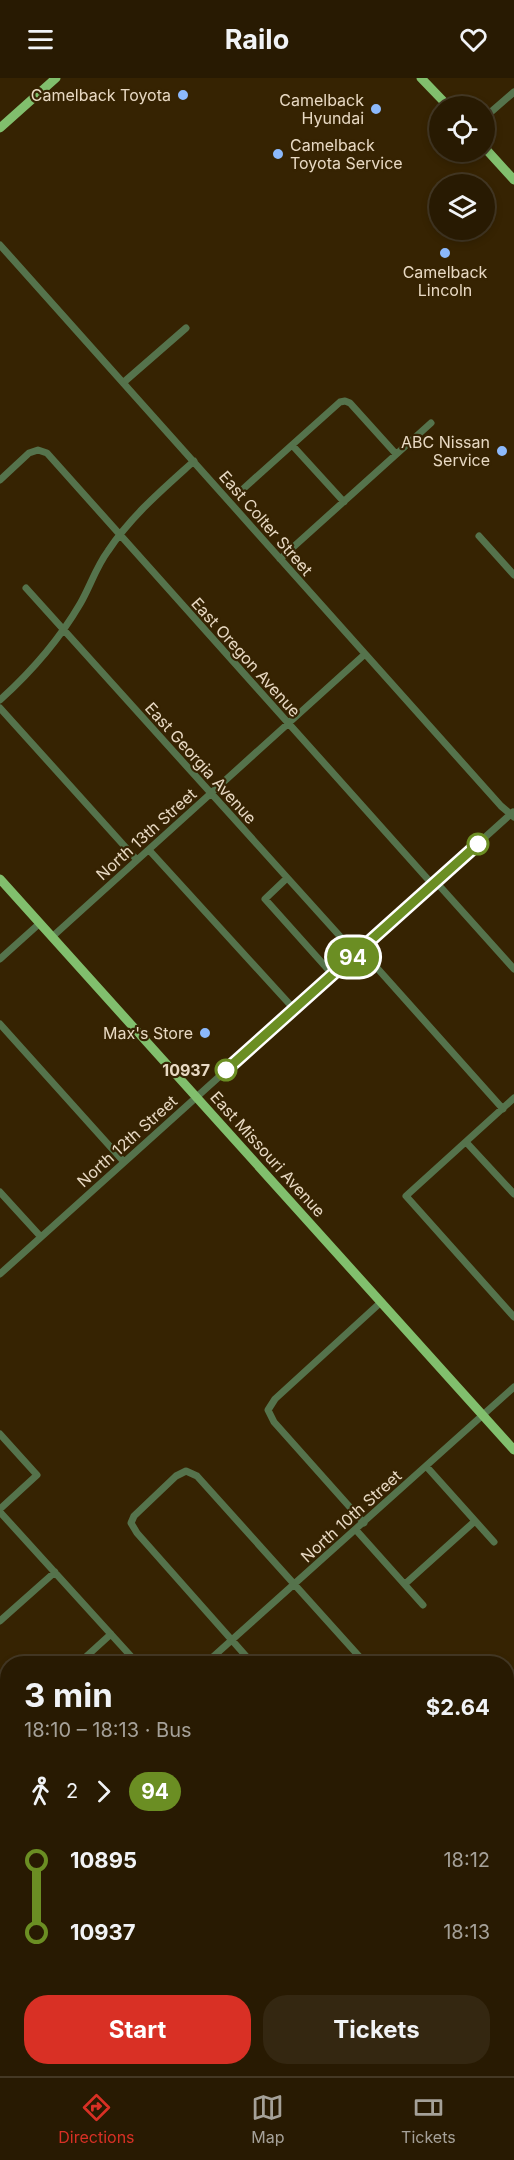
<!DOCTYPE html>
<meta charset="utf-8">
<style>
body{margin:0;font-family:Inter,sans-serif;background:#342711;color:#f1f3f6;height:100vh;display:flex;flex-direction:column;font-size:22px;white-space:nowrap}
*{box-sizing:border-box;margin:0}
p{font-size:20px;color:#a5a199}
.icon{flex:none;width:33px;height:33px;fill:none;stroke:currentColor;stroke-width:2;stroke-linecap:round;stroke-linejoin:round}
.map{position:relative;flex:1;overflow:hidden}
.drawer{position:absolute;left:0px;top:1578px;width:514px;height:420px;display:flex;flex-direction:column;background:#281a02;border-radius:24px 24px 0 0;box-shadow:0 3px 9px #0003,0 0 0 2px #443824}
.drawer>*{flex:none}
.badge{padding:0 12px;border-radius:20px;font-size:21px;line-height:39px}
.controls{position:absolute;left:429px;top:18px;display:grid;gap:12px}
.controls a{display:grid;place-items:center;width:66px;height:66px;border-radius:50%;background:#281a02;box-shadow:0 3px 9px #0003,0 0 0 2px #443824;font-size:30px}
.map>.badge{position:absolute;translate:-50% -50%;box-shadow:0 0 0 3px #fff}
.legs{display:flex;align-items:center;gap:9px;height:66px;padding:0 24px;font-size:20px}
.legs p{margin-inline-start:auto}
.summary{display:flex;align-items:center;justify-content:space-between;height:102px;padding:0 24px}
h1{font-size:33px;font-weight:700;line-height:45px}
.cta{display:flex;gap:12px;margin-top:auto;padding:12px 24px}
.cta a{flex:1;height:69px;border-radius:24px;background:#d93025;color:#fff;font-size:24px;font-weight:700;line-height:69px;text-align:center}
.cta a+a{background:#342711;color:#f1f3f6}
ul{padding:0 24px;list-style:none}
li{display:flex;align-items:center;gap:21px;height:72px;font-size:22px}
li i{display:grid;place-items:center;width:9px;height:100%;margin:0 8px;background:currentColor}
li i::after{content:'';width:15px;height:15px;margin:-8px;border:4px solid;border-radius:50%;background:#281a02}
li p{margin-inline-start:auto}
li:first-child i{background:linear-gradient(#0000 50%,currentColor 0)}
li:last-child i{background:linear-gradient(currentColor 50%,#0000 0)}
header{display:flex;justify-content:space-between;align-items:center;height:78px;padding:0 24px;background:#281a02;font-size:27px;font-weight:700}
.dock{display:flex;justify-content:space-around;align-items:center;height:84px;border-top:2px solid #443824;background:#281a02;font-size:16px;color:#a5a199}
.dock a{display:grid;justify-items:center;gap:3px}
.dock .on{color:#d93025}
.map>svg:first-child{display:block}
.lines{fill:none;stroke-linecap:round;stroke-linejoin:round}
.minor{stroke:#55734c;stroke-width:7}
.major{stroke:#81bf6d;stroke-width:9}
.line-1-casing{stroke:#fff;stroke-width:14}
.line-1{stroke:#6b8e23;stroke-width:9}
.poi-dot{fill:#8cb9fc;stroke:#362302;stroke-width:2}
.stop-1-dot{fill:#fff;stroke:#6b8e23;stroke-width:3}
.labels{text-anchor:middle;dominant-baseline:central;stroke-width:4.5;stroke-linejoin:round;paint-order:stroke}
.poi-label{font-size:16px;fill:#e8d9c3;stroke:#362302;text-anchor:end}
.street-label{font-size:16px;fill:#e8d9c3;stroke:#362302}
.stop-label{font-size:16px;font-weight:bold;fill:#e8d9c3;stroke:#362302;text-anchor:end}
</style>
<header><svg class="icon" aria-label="menu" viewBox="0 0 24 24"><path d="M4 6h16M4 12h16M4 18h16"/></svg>Railo<svg class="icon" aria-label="heart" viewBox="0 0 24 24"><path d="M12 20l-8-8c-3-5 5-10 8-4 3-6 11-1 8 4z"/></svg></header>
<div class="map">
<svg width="514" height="1998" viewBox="0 0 514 1998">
<rect width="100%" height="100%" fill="#362302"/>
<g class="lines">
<path class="minor" d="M484,40l30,-26
M0,167l501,561 13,11
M124,304l62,-54
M0,402l29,-27 9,-3 9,3 386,432
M243,411l49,-44
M344,424l-52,-57 48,-43 5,-1 5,2 46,51
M479,458l35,39
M280,481l151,-136
M26,510l330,366
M0,622c31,-28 59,-60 80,-96 10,-17 16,-37 28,-53 23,-35 55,-62 86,-90
M0,630l137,152
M149,772l145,159
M287,800l-22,21 68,76
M436,804l78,87
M52,859l313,-283
M361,872l142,159
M0,881l40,-36
M0,946l124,138
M514,1020l-108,98 108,121
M466,1064l48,52
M0,1114l41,45
M0,1196l513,-462
M0,1356l37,41 -37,34
M426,1388l68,76
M0,1434l138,152
M364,1445l-90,-101 -6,-12 7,-11 105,-96
M356,1452l67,75
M405,1506l70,-63
M0,1543l55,-49
M78,1586l33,-30
M205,1586l309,-277
M253,1586l-116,-131 -6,-10 3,-7 42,-40 10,-5 11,5 169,188
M0,1655l8,-7
M0,1774l8,-6
M116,1990l7,8
M218,1990l7,8
M501,1990l7,8
M76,1998l7,-8"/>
<path class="major" d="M421,0l27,28
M0,50l56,-50
M484,69l30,33
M0,801l514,571
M507,1890l7,-7
M387,1998l9,-8"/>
</g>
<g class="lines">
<g class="line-1-casing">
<path id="line-1" d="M226,992l252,-226"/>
</g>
<use href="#line-1" class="line-1"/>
</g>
<g class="poi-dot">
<circle cx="183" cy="17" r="6"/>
<circle cx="376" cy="31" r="6"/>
<circle cx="278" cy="76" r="6"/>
<circle cx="445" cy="175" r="6"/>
<circle cx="502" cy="373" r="6"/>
<circle cx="205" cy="955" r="6"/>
</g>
<g class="stop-1-dot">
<circle cx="478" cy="766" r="10"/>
<circle cx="226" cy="992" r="10"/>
</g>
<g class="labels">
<g class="poi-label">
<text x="171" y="17">Camelback Toyota</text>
<text x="364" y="22">Camelback<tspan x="364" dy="18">Hyundai</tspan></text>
<text x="290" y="67" text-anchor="start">Camelback<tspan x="290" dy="18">Toyota Service</tspan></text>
<text x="445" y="194" text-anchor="middle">Camelback<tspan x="445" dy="18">Lincoln</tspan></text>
<text x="490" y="364">ABC Nissan<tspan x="490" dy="18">Service</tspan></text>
<text x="193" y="955">Max's Store</text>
</g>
<g class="street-label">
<text transform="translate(266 445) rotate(49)">East Colter Street</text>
<text transform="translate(246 579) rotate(48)">East Oregon Avenue</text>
<text transform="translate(201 685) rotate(48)">East Georgia Avenue</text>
<text transform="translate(146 756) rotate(-42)">North 13th Street</text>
<text transform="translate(127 1063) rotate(-42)">North 12th Street</text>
<text transform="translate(268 1076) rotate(48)">East Missouri Avenue</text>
<text transform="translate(351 1438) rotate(-42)">North 10th Street</text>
</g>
<g class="stop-label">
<text x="210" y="992">10937</text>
</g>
</g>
</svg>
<div class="controls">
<a><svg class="icon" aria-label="locate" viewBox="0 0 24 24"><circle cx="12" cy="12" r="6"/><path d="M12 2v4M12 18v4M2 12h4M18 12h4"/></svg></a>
<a><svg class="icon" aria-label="layers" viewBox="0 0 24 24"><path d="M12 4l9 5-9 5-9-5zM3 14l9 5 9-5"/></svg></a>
</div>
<b class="badge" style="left:353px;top:879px;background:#6b8e23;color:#fff">94</b>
<section class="drawer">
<div class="summary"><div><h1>3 min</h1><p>18:10 – 18:13 · Bus</p></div><b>$2.64</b></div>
<div class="legs"><svg class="icon" aria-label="walk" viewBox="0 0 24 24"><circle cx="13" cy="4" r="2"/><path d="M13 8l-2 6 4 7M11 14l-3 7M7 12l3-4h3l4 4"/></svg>2<svg class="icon" aria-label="forward" viewBox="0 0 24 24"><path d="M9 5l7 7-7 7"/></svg><b class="badge" style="background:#6b8e23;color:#fff">94</b></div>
<ul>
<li><i style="color:#6b8e23"></i><b>10895</b><p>18:12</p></li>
<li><i style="color:#6b8e23"></i><b>10937</b><p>18:13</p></li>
</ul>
<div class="cta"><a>Start</a><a>Tickets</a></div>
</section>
</div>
<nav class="dock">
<a class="on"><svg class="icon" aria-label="directions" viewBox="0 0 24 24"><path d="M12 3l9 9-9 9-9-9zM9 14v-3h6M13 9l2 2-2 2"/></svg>Directions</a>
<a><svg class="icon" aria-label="map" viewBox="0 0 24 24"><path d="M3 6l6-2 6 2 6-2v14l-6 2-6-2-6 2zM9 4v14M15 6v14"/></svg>Map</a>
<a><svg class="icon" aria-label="tickets" viewBox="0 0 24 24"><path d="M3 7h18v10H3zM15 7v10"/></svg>Tickets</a>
</nav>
